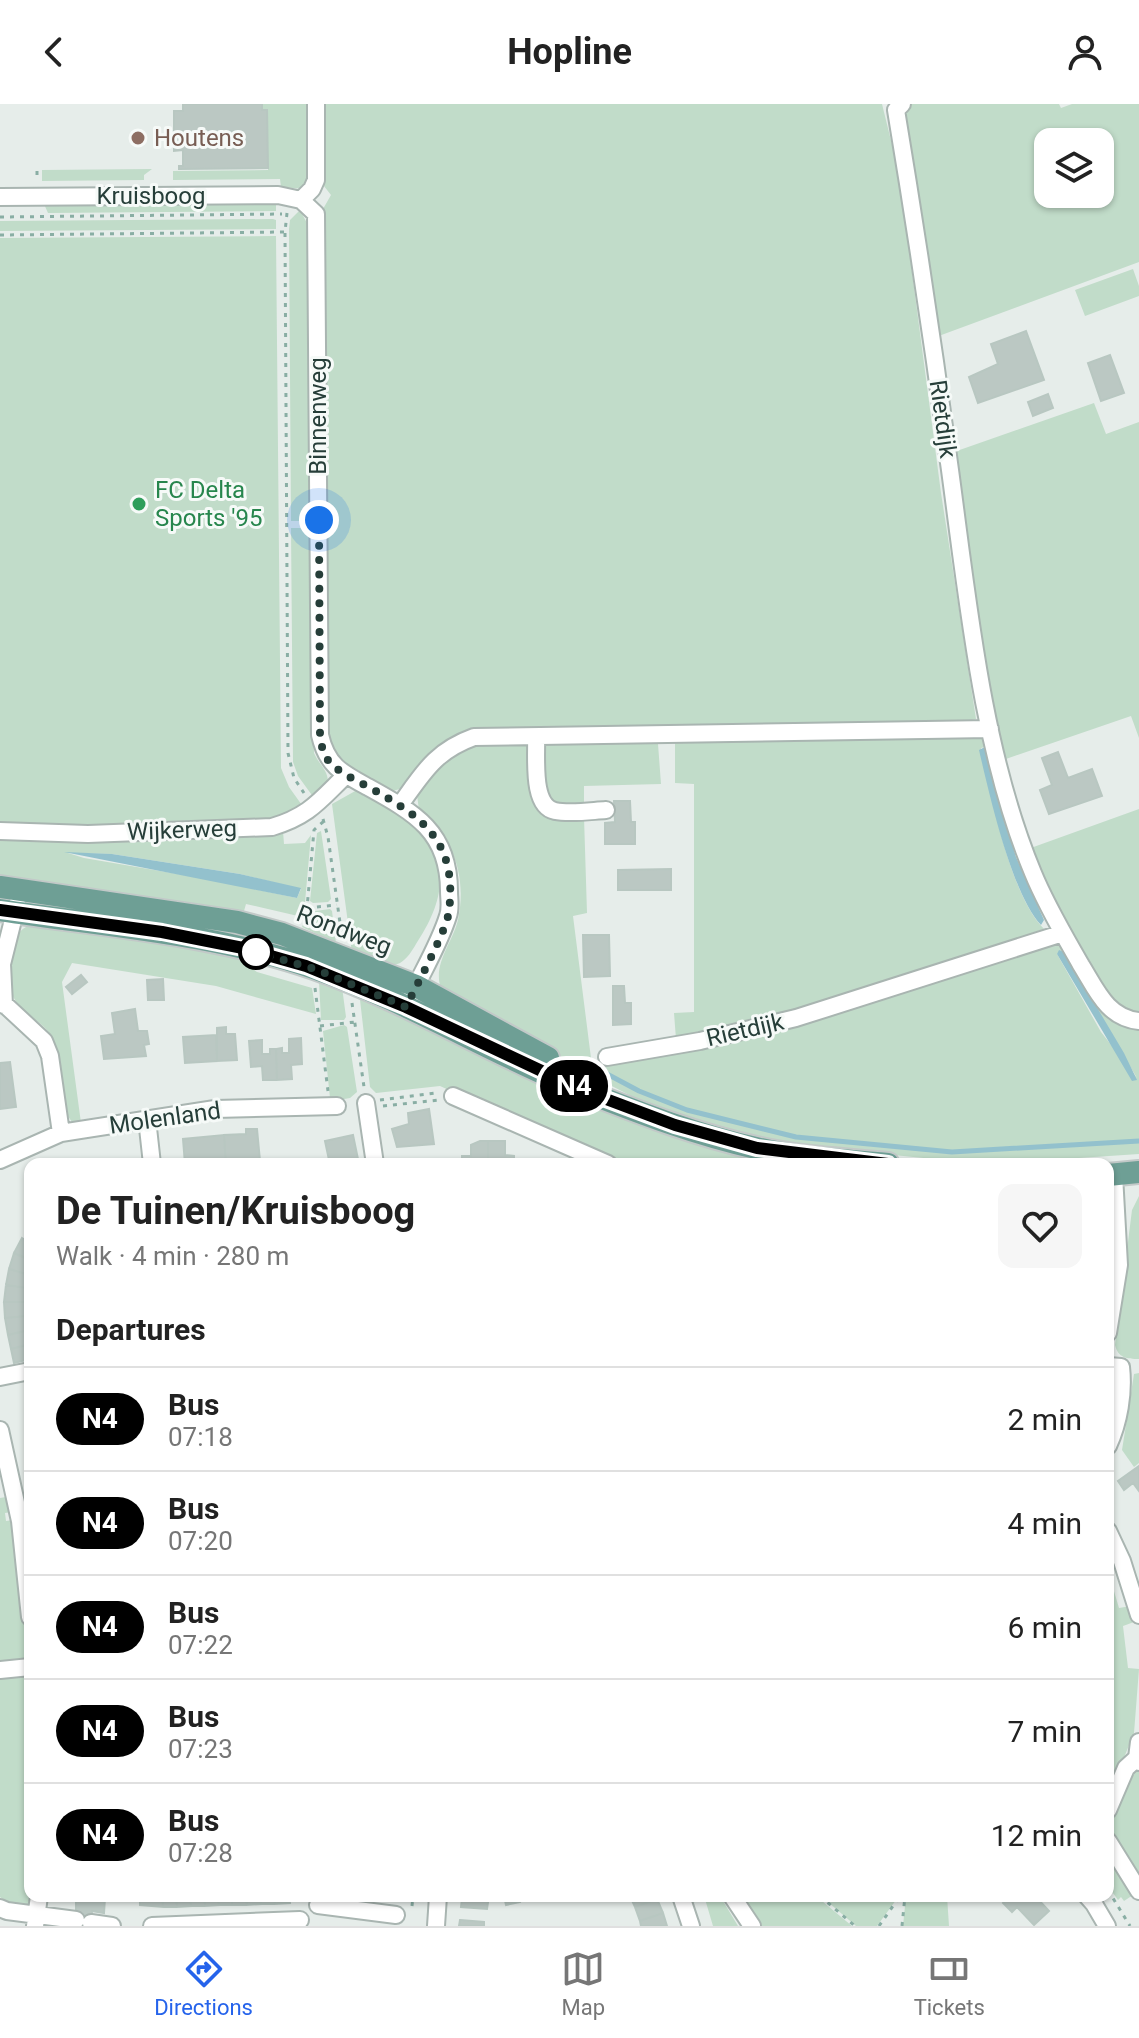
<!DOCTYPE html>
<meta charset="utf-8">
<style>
body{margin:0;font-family:Roboto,sans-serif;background:#f6f6f6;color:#222;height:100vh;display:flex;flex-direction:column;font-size:30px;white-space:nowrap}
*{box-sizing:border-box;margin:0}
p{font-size:26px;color:#767676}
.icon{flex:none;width:44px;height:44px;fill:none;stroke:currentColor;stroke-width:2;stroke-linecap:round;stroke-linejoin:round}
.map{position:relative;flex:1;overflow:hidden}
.details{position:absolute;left:24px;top:1054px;width:1090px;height:744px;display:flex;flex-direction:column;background:#fff;border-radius:16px;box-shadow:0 2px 6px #0004}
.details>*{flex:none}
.badge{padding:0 16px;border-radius:26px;font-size:28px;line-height:52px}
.controls{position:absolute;left:1034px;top:24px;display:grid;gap:16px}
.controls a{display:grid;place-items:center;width:80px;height:80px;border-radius:16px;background:#fff;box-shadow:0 2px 6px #0004;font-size:40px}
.you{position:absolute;width:40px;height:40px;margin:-20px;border:6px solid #fff;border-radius:50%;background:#1a73e8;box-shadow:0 0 0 12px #1a73e833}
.map>.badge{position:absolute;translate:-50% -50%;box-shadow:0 0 0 4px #fff}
h2{padding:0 32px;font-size:30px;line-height:72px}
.round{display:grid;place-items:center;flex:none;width:84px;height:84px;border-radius:16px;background:#f6f6f6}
.headline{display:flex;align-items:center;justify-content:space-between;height:136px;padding:0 32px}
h1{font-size:38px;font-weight:700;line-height:60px}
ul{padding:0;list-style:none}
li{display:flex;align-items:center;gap:24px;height:104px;padding:0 32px;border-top:2px solid #e0e0e0}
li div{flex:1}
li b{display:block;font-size:30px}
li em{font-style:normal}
li .badge{min-width:88px;font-weight:700;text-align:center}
header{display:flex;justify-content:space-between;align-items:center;height:104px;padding:0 32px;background:#fff;font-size:36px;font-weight:700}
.tabs{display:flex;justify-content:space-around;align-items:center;height:112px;border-top:2px solid #e0e0e0;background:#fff;font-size:22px;color:#767676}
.tabs a{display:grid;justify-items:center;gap:4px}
.tabs .on{color:#2563eb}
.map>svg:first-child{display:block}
.green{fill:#c1dcc9;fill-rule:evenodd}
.water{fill:#93c1cd}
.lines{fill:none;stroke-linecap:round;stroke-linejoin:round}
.stream{stroke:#93c1cd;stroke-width:5}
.building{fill:#bbc8c3;stroke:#b8c7c1;stroke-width:2}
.minor-casing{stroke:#a9b5b1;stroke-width:20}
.major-casing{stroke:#c2c9c8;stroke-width:26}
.path{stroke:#89aea4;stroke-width:3;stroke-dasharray:4 6;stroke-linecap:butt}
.minor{stroke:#fff;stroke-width:16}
.major{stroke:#6e9f95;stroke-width:22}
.line-casing{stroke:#fff;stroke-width:18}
.line{stroke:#000;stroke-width:12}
.walk{stroke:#263e39;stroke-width:8;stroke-dasharray:0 14.4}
.education-dot{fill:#8d6e63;stroke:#f6faf8;stroke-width:3}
.leisure-dot{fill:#2e9e5b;stroke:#f6faf8;stroke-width:3}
.stop-dot{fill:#fff;stroke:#000;stroke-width:4}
.labels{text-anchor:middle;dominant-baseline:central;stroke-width:6;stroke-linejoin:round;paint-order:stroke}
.education-label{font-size:24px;fill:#785e54;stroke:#f6faf8;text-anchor:start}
.street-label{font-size:24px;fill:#263e39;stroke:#f6faf8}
.leisure-label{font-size:24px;fill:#27864d;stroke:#f6faf8;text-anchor:start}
</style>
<header><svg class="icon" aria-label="back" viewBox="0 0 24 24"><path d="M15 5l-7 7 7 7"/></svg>Hopline<svg class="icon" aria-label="person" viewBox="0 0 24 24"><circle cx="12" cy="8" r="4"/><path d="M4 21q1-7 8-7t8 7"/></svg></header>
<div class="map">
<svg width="1139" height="1822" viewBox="0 0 1139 1822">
<rect width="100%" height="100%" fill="#e6edea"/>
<path class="green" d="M262,0h49v75l-6,10 -24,-2 -1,-8 -107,1v-9l95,-1 -1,-59 -5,-1z
M321,0h561l17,69 42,320 35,226 -18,4 -509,17 -21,15 -22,32 -13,4c-22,-11 -57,-25 -63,-51 -2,-8 -2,-18 -3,-26l-4,-505 8,-14 -11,-14z
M908,0h151l2,4 11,-4h67v158l-203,75 -33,-216zM1048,38h52v52h-52z
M152,65l-8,6v5l-102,1v-11z
M276,98v9l-228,2 -4,-9z
M300,106l8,15 1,296h-18l-2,-292 1,-9z
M273,115l3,1v9l-276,2v-10z
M276,132l5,532 8,19 15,21 -35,15 -269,2v-587z
M1133,165l6,17v10l-54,20 -10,-26z
M1094,299l12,31 33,-12v316l-8,-22 -128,44 -52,-307z
M291,424h18l5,225c5,12 15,17 14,32l-14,13 -16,-22 -5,-14z
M976,631l7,3 2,9 -4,1c10,47 29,147 63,181l-226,77 -142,33 -2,-26 20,-1v-228l-19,-1v-40l5,-5z
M653,634l5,6 3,40 -77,2v17l-31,2 -7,-7 -2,-52 6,-6z
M526,637l4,4 4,57 10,12 40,3 3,96 -14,3 18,142 12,9 59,-12 394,-112 4,1 47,70 32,12v128l-120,8h-55l-182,-18 -89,-23 -46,-17 -98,-50 -107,-63c-11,-25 10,-47 16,-71 9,-43 -4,-83 -39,-110l-2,-15 4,-11 16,-20 38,-22zM1061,847l76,127 -36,-46 -44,-78z
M357,686c27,16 63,32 77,61 15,32 0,66 -18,93 -4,7 -9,15 -16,19 -15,7 -34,-4 -48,-10l-20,-149z
M1139,705v206l-26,-10 -45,-71 -40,-85z
M283,727l1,13 21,-1 6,-8 -6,67 -7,14 -52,-12 -2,7 -83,-4 -161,-23v-48zM68,749l44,1 128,20 61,15 -4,9 -90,-19 -123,-21z
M321,727l10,68 -3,3 -15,1 -3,-2 7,-68z
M330,805l2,2 4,32 -34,-16 6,-15z
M38,818l166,23 44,16 -1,4 10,7 55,16 4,26 -100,-28 -144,-23 -10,19 19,141 -9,-1 -7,-10c-3,-23 -3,-53 -13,-74 -4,-9 -13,-16 -21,-21 -24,-18 -26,-38 -19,-66 4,-18 8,-23 26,-29z
M319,877l23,6 4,30 -2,3h-23z
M359,887l437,173h-182l-174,-78 -64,7 -6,-6z
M344,921l3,2 10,65 -7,6 -17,3 -3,-3 -7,-67z
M1139,1092v163c-12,0 -21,-1 -24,-14l17,-135z
M1139,1269v90l-5,4 -12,-17 12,-76z
M6,1393l3,1 3,14 -7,1 1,8 7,-1 16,138 -1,4 -28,4v-168z
M1108,1467l11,37 12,-2 3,16 -11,4 5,42 11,1 -5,64 -26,64v-190l5,-11z
M0,1571h30v221h3l-4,8c-9,3 -22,-1 -29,-7z
M1137,1664l2,3v111c-9,-14 -27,-33 -31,-50 -3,-14 16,-48 22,-61z
M1108,1745l25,46 -9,6 -3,-4 -3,3 -10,-14z
M688,1792h32l18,30h-25l-8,-27 -13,4z
M740,1792h76l36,30h-91z
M821,1792h78l-22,30h-21z
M906,1792h41l2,30h-46z"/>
<path class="water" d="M985,643l31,110 28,63 -3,5c-29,-30 -52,-132 -62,-175z
M64,748l48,2 128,20 61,14 -4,10z
M1059,846l5,2 60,101 13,27 -5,1 -75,-127z"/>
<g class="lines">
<path class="stream" d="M592,962l47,25 48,19 109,27 156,15 187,-11"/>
</g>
<path class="building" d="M183,0h79v6h5l1,58 -89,1v-3h4v-16l-9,1v-40h9z
M1026,227l18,49 -66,23 -9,-26 29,-13 -7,-20z
M1110,251l14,38 -23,8 -13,-38z
M1048,290l5,14 -20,8 -5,-14z
M1058,648l10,26 24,-9 10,27 -53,18 -9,-24 12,-5 -10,-27z
M614,697h16l1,21h4v22h-30v-21l10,-1z
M671,765v21h-53v-20z
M583,831h26l1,41 -26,1z
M81,871l6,7 -15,12 -6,-7z
M163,875l1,21h-16l-1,-20z
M613,882h11l1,17h6v21l-18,1z
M135,905l3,22h9l2,13 -5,1 2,11 -42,3 -3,-23 14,-2 -3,-21z
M226,923v7h9l2,26 -20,1v-33z
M216,931l1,26 -32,2 -2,-26z
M301,934l1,26 -11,1 1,14 -15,1 -1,-31 6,-1v5h7v-14z
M262,936v14h8v-5h6l1,31h-14l-1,-14 -11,1 -2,-26z
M10,958l6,45 -16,2v-46z
M429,1005l5,35 -37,3 -5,-18 17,-5 -1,-11z
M246,1025h11l3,32 -34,3 -2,-29 22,-1z
M224,1031l2,29h-41l-2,-25z
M353,1031l6,29h-22l-1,-5 -7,1 -4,-19z
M480,1037h8v23h-26v-8h9v-11z
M488,1037h17v14l9,1v8h-26z
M22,1134l8,5v17l-16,-7z
M14,1149l16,7v15l-21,-6z
M9,1165l21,6 -3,13 -21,-3z
M6,1181l21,3 -1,14h-22z
M4,1198h22v14l-21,2z
M26,1212l3,14 -21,5 -3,-17z
M29,1226l1,14 -19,5 -3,-14z
M30,1240v15l-16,4 -3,-14z
M1139,1362v25l-6,-8 -9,7 -6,-9z
M76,1792l29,2 -1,15 -12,-2 -1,12 -15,-3z
M140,1792h22l1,11 -23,-2z
M162,1792h14l1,11h-14z
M176,1792h14l1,10 -14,1z
M190,1792h14l1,10h-14z
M204,1792h14l1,9 -14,1z
M218,1792h14v9h-13z
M232,1792h14l1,9h-15z
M246,1792h14l1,8 -14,1z
M260,1792h14l1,8h-14z
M274,1792h15l1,7 -15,1z
M489,1792l-2,13 -26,-2 1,-9 -11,-1z
M504,1792h15l1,6 -14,3z
M630,1792h26l1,3 -22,8z
M1009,1792h26l14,15 -15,14 -17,-18 -5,5 -9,-9z
M657,1795l6,14 -23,8 -5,-14z
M663,1809l4,13h-26l-1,-5z
M460,1816l24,2v4h-25z"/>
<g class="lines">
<g class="minor-casing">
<path id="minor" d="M902,0l-6,6c20,120 38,240 54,360 18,132 32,281 83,403 13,32 31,62 48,92 15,24 26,53 58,56
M0,93l278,-2 23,5 15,14 4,521c7,31 22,38 48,52 47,26 81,45 81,104 0,8 2,17 -1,25 -8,26 -24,53 -36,78
M301,96l11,-11 4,-9v-76
M536,633c1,20 -5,69 19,74 15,3 35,0 51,-1
M400,701c23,-32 35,-54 74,-68l516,-8
M0,727l88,3 184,-7c37,-11 47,-26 74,-52
M0,896l44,41 6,15 11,77
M4,901l-2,-41 15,-60
M607,953l93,-16 96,-23 267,-85
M453,992l155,68
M366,999l9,61
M147,1015l5,45
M0,1056l61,-27 19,-3 135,-21 122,-3
M1108,1229l11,-68 -5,-90
M1108,1262l13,1c3,26 -2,55 -13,79
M0,1273l30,-6
M0,1326l20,91 10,96
M1108,1427l14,30 17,54
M0,1566l30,-3
M1139,1638l-2,16 2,4
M1108,1706l18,-42 11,-10
M1108,1737l31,50
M681,1792l10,30
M732,1792l20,30
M1087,1792l7,8 13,22
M318,1801l78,10
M0,1804l7,3 69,9
M91,1819l21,3
M35,1822l4,-30
M152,1822l148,-6
M436,1822l2,-30"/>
</g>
<g class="major-casing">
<path id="major" d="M0,783l237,35 45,12 134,52 132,72
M0,806c105,16 214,23 314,58 94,33 178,86 270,123 56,22 113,44 172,57 43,10 88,12 132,16
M1108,1071l31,-3"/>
</g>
<path class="path" d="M37,67v10
M287,109l-2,19 3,521 6,25 10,15
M0,113l282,-3
M0,131l285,-3
M323,715l5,18 14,100
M307,804l30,-3
M302,816l5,-12 7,-78 10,-9
M315,884l13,103
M352,899l12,84
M320,922l35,-4
M380,996l56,-7
M383,1002l56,-6
M1108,1786l22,36
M820,1792l35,30
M412,1802l1,-10
M879,1822l21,-30
M902,1822l3,-30"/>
<use href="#minor" class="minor"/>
<use href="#major" class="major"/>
</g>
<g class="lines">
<g class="line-casing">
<path id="line" d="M0,806l162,22 81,16 63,18 100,41 176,83 93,35 82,23 131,16"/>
</g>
<use href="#line" class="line"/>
<path class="walk" d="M256,848l59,17 91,38c10,-21 41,-77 43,-96 9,-73 -30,-96 -86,-127 -14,-7 -32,-16 -39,-30 -2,-5 -3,-13 -4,-19l-1,-215"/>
</g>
<circle class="education-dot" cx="138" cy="34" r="8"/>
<circle class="leisure-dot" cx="139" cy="400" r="8"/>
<circle class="stop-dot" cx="256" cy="848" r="16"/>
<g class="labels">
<g class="education-label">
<text x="154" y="34">Houtens</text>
</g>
<g class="street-label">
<text x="151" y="92">Kruisboog</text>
<text transform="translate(318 312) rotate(-90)">Binnenweg</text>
<text transform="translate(943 315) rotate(82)">Rietdijk</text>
<text transform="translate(182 726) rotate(-2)">Wijkerweg</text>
<text transform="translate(344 826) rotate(21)">Rondweg</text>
<text transform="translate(745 926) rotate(-13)">Rietdijk</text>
<text transform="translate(165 1014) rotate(-8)">Molenland</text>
</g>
<g class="leisure-label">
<text x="155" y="386">FC Delta<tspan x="155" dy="28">Sports '95</tspan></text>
</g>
</g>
</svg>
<div class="controls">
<a><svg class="icon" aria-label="layers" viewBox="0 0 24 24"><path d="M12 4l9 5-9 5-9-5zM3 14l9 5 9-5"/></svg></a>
</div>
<div class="you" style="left:319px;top:416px"></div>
<b class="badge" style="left:574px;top:982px;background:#000;color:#fff">N4</b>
<section class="details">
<div class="headline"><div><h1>De Tuinen/Kruisboog</h1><p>Walk · 4 min · 280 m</p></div><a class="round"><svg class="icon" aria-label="heart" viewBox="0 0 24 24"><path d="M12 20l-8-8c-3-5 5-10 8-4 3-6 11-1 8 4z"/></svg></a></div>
<h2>Departures</h2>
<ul>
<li><span class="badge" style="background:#000;color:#fff">N4</span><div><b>Bus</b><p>07:18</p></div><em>2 min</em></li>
<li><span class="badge" style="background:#000;color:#fff">N4</span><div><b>Bus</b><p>07:20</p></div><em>4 min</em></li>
<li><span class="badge" style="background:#000;color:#fff">N4</span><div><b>Bus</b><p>07:22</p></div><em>6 min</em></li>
<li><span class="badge" style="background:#000;color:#fff">N4</span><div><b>Bus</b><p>07:23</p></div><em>7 min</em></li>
<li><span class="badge" style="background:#000;color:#fff">N4</span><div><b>Bus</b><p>07:28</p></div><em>12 min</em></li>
</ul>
</section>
</div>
<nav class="tabs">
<a class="on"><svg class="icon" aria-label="directions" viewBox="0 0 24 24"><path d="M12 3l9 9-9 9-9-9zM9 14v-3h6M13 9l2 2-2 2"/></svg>Directions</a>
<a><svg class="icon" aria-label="map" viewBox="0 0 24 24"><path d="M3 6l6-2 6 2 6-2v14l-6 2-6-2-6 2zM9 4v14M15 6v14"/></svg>Map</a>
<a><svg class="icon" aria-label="tickets" viewBox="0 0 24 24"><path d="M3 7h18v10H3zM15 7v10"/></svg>Tickets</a>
</nav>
